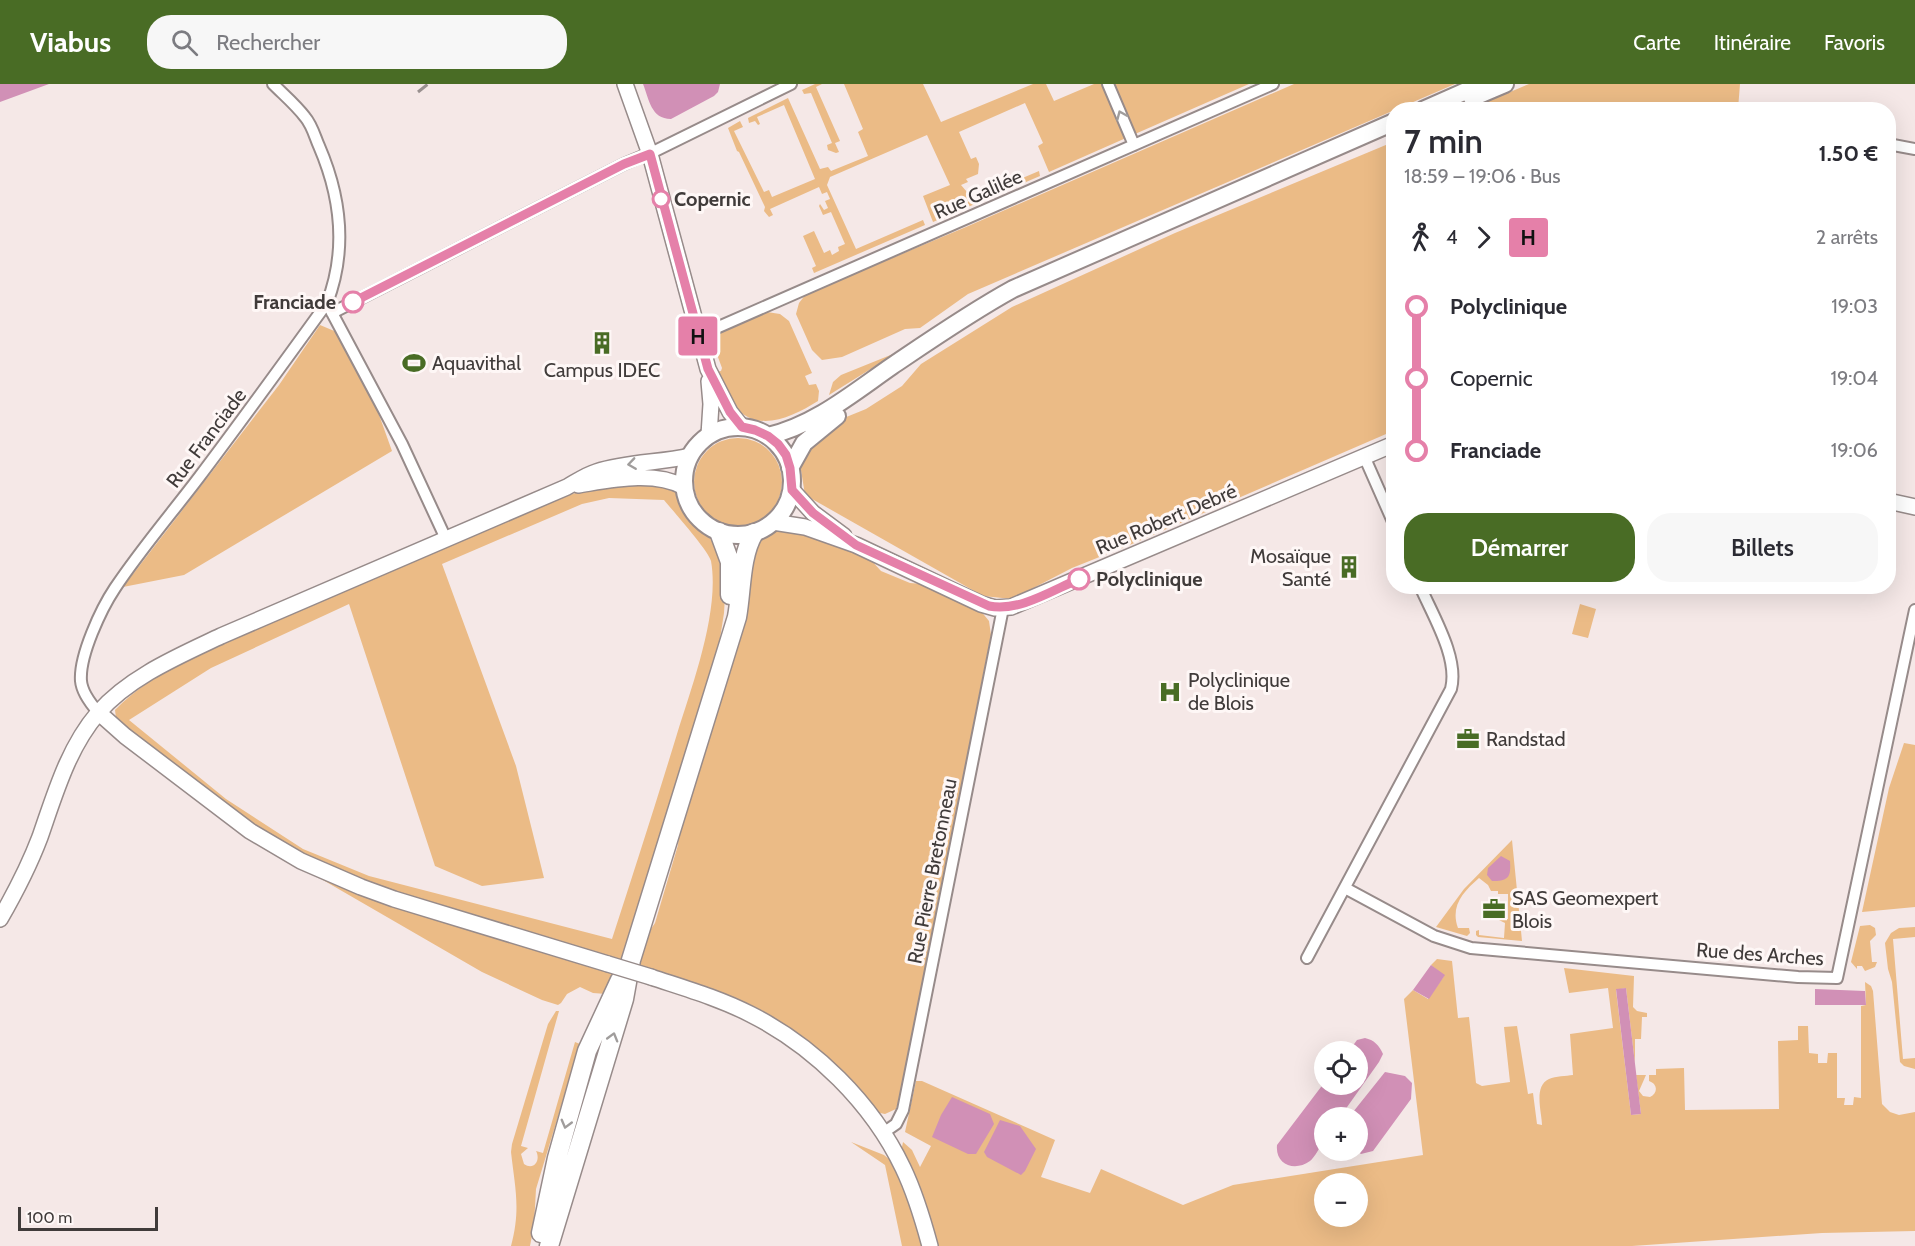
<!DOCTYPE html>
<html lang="fr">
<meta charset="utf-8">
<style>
body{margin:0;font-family:Cabin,sans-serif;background:#f7f7f7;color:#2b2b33;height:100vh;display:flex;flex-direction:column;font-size:22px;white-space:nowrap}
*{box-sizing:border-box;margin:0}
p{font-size:20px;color:#7c7c81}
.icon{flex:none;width:33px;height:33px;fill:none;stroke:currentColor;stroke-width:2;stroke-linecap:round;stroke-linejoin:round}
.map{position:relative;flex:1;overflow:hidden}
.details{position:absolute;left:1386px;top:18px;width:510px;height:492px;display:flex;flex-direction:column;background:#fff;border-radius:24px;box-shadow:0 6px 24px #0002}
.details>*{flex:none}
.badge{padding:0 12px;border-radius:4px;font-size:21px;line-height:39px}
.tools{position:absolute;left:1314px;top:957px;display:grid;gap:12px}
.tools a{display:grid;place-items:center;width:54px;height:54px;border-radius:50%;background:#fff;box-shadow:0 6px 24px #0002;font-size:30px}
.scale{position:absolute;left:18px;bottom:15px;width:140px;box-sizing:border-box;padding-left:6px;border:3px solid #403b3a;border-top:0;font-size:16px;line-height:21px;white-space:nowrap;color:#403b3a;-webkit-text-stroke:4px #fef7f6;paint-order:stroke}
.map>.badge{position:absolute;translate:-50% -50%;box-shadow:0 0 0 3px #fff}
.legs{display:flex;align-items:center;gap:9px;height:66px;padding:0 18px;font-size:20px}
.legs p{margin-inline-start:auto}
.overview{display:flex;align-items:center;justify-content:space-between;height:102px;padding:0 18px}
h1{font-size:33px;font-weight:600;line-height:45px}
.button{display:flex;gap:12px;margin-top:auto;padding:12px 18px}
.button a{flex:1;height:69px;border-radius:24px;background:#496c25;color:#fff;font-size:24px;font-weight:600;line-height:69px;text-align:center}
.button a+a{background:#f7f7f7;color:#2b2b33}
ul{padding:0 18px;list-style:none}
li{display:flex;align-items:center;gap:21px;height:72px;font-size:22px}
li i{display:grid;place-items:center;width:9px;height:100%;margin:0 8px;background:currentColor}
li i::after{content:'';width:15px;height:15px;margin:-8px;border:4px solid;border-radius:50%;background:#fff}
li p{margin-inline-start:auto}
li:first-child i{background:linear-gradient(#0000 50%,currentColor 0)}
li:last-child i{background:linear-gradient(currentColor 50%,#0000 0)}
header{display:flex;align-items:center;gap:36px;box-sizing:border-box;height:84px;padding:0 30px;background:#496c25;color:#fff}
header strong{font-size:28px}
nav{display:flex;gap:33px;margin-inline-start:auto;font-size:21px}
.search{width:420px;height:54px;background:#f7f7f7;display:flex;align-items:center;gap:15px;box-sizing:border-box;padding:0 21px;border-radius:24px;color:#7c7c81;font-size:22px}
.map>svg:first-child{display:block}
.green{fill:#ebbb86;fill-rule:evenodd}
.water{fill:#d190b6}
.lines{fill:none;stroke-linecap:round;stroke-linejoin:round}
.street-casing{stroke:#978b8a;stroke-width:14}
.secondary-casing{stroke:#978b8a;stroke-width:18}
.primary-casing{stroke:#978b8a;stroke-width:20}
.highway-casing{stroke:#978b8a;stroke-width:21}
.street{stroke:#fff;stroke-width:10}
.secondary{stroke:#fff;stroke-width:15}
.primary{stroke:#fff;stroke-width:16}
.highway{stroke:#fff;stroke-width:18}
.rail{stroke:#99908f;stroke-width:3;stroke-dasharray:12 6;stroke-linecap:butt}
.secondary-bridge-casing{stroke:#978b8a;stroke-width:18;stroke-linecap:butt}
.secondary-bridge{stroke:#fff;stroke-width:15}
.oneway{stroke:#a09d9c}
.line-1-casing{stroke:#fff;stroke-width:14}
.line-1{stroke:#e580a9;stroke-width:9}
.stop-1-dot{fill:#fff;stroke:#e580a9;stroke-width:3}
.labels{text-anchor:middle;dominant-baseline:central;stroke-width:6;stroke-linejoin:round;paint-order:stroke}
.street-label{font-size:20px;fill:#403b3a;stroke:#fef7f6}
.stop-label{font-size:20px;font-weight:bold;fill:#403b3a;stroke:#fef7f6;text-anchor:start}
.poi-label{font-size:20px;fill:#403b3a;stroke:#fef7f6;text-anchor:start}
</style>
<header>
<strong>Viabus</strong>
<div class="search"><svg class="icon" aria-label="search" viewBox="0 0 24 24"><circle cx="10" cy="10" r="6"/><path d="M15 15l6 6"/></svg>Rechercher</div>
<nav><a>Carte</a><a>Itinéraire</a><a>Favoris</a></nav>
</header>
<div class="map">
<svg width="1915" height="1162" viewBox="0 0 1915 1162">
<rect width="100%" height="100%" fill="#f5e8e7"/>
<path class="green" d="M815,0h7l-6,3 24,54 -5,2 4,9 -3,1 -8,-3 -1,-5 5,-2 -21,-50 -7,1 -2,-4z
M844,0h79l18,38 92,-38h13l8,17 40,-17h8l24,54 -77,34 -11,-26 5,-3 -18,-40 -66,29 12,27 5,-2 3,7 -1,10 -12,5 2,3 -7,3 12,14 66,-28 1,5 -107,46 -10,-26 27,-11 -23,-50 -97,42 -3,8 29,64 67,-29 2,5 -111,48 -2,-5 4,-2 -13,-30 11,-5 10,22 6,-3 2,5 7,-4 -1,-4 7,-3 -14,-32 -8,3 -4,-9 1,-2 4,6 4,-2 -3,-7 5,-2 -3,-7 -5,2 -3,-7 -49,22 3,6 -4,2 -5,-6 1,-4 -26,-55 -2,-1 -9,-23 12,-7 3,6 -9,4 30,61 5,-2 3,7 43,-18 -31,-74 -27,12 3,7 -2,1 -3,-4 -6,2 -1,-5 40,-20 32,71 8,-2 3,4 37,-15 -10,-24 5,-3z
M1113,0h136l-114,50z
M1294,0h161l-487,210 -48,34 -15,1 -63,28 -20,3 -10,-10 -16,-36 3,-11 7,-9 160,-67z
M1529,0h211l-2,25h-268z
M1393,58v289l-261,113 -60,24 -60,31 -29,-3 -178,-101 -5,-31 12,-19 22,-23 32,-13 36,-23 19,-22 91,-57 163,-74z
M767,228l13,2 9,7 23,52 -7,3 4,9 7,-1 3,7 -1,10c-24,15 -58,32 -81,8 -9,-9 -15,-25 -21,-37l5,-1 1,-3 -10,-27 8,-9z
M320,241l19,8 39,79 14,39 -208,124 -61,12 156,-202z
M898,268l-69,43 4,-13 8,-7z
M694 398a44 44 0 1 1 88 0a44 44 0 1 1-88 0Z
M649,398l28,9 9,27 23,19 8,11 9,32 -2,33 -5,32 -21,74 -77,244 -238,-72 -119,-54 -115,-87 -33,-32 -1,-8c51,-51 131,-77 196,-106 83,-35 166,-71 249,-106l28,-9zM609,414l55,2c9,11 44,50 47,61 9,50 -19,125 -34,173 -21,69 -43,137 -65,205l-243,-63 -66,-27 -77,-50 -97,-79 82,-52 138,-64 86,262 47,20 62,-8 -28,-112 -74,-202 140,-60z
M787,445l35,9 49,22 10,11 29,12 12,1 58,26 9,11 2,14 -92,465 -3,9 -11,5 -10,-2 -102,-90 -137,-55 7,-26 12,-18 23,-78 2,-26 72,-270c9,-13 19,-18 35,-20z
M1580,520l16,5 -8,29 -16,-4z
M1904,659l11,2v162l-53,5 27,-124z
M1512,756l10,101 -44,-4 -2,-2v-4l3,-1v5l25,3 1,-15 -6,-3 9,-1v-25h-10v-3h-7l-3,-6 -9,-7c-16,14 -29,28 -21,50h11l1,5 -3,3 -31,-9 28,-38z
M297,781l321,107 -12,22 -13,-1 -13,-6 -13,7 -6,9 -3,2 -16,-5 -60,-28z
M1870,841l5,3 1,7 -6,6 2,21h5l-2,5 -10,4 -3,-5h-5v3l-6,-7 9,-36z
M1915,843v10l-22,2 10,120 12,-1v11l-11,-3 -4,-4 -8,-80 -4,-13 -3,-26 6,-10 8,-5z
M1437,875l15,2 6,57 11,-1 7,66 6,3 28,-4 -6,-55 13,-1 11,68 5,-1 4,31 5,1c0,-12 -9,-39 7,-46 7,-3 17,-3 24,-4l-3,-41 43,-6 -5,-40 -39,5 -5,-25 70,8 -1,31 4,4 10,2v4h-5l-1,22h-6v25l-9,-76 -10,2 15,125 10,-1 -5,-39h10l-7,16 4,5 7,1c8,-4 8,-13 -1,-16v-6h7v-6l28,-1 1,42 94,-1 -1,-68 20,-1v-14h10l1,27 9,1v9h9l1,-10h9v45h8l-1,7h9l1,-8 7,1v-92l5,-1 -1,-23 6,4 2,5 9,113 8,8 9,3 16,-3v119l-93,2 -190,13h-697l-34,-94 2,-10 9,8 8,17 11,-21 -26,-14 11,-51h6l133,59 -14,37 49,16 11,-24 82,36 50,-20 190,-30 -19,-156 9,-9 15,9 16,-23 -13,-11zM1324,1100h34v32h-34z
M556,927h3l-38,135 7,2 -7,6 3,10c10,7 17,-4 12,-13l7,2 32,-111 5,2 -44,145 -2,36 -4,21h-19c10,-37 4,-58 0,-94l1,-8 36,-120z
M851,1058l33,13 11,9 31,82h-24l-17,-81z"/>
<path class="water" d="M0,0h49l-49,18z
M643,0h77l-2,8 -4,4 -43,23c-20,0 -22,-20 -28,-35z
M1501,772l9,5c1,16 -1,20 -18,20l-5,-6 1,-7z
M1431,881l14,10 -16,24 -16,-9z
M1626,904l15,126 -10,1 -15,-126z
M1815,905l50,2 1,14h-51z
M1365,954c9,2 14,7 18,16l-4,8 -39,55 -16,1c0,7 2,17 -1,23 -2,5 -9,17 -13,20 -15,11 -35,4 -33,-16l47,-62v1h34v-32l-9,-1 8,-11z
M1385,988l20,4 7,7 -1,16 -38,52 -12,3 -4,-3 1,-33 -9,-1z
M952,1013l38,17 4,10 -18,30h-8l-36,-17 9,-22z
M1000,1036l20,6 16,23 -11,22 -4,4 -34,-18 -3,-5z"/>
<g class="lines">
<g class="street-casing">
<path id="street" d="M1108,0l26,61
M1888,60l27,5
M330,225l72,135 44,95
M332,229l292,-149 31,-13 136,-67
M698,252l575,-252
M1364,372l30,68
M98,628c-7,-8 -16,-19 -17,-31 -2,-25 20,-72 34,-93 26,-39 57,-75 85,-112 43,-57 85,-115 127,-173 20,-52 14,-106 -8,-157 -4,-9 -7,-21 -14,-29 -9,-12 -21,-22 -32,-33
M1345,804l89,48 37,12 327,29 39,1 78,-368
M1307,874l144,-269c8,-31 -18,-73 -31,-103
M883,1049l13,-9 7,-14 100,-502"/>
</g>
<g class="secondary-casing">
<path id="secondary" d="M625,0l25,70 58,215 22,43 12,15
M709,297l2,23 -2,31
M578,401c32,-5 76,-15 106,2
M792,406l21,23 31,23
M1888,417l27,6
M773,438l32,5 51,18 125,59 14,4 16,-1 383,-163
M98,628l27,24 125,95 51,30 60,26 33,12 214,65
M0,835c15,-26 29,-53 40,-82 15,-43 28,-89 58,-124 31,-36 81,-57 123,-77l346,-149c9,-5 19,-12 29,-15 31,-10 63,-9 94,-16
M651,893c33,11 68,21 99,37 64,32 122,89 153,154 12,25 20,52 27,78"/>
</g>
<g class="primary-casing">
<path id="primary" d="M1472,14l33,-14
M1423,26l59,-26
M684 397a54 54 0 1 1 108 0a54 54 0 1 1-108 0Z
M768,352c47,-11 85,-43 124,-70 40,-27 79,-54 121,-77l381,-167
M790,384l14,-25 33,-27"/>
</g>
<g class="highway-casing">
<path id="highway" d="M719,448l11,30v33
M541,1149l16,-75 30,-107 33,-71
M549,1162l75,-247 7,-39 106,-343c5,-27 3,-60 17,-84"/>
</g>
<use href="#street" class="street"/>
<use href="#secondary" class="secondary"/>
<use href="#primary" class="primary"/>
<use href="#highway" class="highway"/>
<path class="rail" d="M418,8l10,-8"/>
<g class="secondary-bridge-casing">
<path id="secondary-bridge" d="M608,880l43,13"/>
</g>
<use href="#secondary-bridge" class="secondary-bridge"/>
</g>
<defs><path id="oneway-chevron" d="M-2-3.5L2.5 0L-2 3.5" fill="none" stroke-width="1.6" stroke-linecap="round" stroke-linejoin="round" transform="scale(1.5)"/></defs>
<g class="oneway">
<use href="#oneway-chevron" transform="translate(1121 31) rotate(-113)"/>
<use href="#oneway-chevron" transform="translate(632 380) rotate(172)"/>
<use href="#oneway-chevron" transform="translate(613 953) rotate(-74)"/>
<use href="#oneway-chevron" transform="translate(566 1040) rotate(105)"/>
</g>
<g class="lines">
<g class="line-1-casing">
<path id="line-1" d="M353,218l271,-138 26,-10 58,215 22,43 12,15 13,3 13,6 10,8 8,11 4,13 2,22 21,23 43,32 133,61c30,6 62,-15 90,-27"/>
</g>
<use href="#line-1" class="line-1"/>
</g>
<defs>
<g id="building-bare" transform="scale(1.8)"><path d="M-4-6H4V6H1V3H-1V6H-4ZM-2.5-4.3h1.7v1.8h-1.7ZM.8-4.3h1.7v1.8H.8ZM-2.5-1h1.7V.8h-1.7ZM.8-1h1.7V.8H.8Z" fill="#496c25" stroke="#fef7f6" stroke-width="2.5" paint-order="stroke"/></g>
<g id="stadium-bare" transform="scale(1.8)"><path d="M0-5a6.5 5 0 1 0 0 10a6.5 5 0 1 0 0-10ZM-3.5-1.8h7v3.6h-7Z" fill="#496c25" stroke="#fef7f6" stroke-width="2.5" paint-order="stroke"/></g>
<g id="hospital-bare" transform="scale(1.8)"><path d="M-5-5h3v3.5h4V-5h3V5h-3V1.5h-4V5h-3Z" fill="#496c25" stroke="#fef7f6" stroke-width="2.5" paint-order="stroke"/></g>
<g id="office-bare" transform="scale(1.8)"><path d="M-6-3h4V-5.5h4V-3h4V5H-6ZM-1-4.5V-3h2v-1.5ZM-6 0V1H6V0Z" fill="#496c25" stroke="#fef7f6" stroke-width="2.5" paint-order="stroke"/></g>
</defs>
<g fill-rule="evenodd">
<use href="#building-bare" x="602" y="259"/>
<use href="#stadium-bare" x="414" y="279"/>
<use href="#building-bare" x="1349" y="483"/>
<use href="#hospital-bare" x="1170" y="608"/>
<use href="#office-bare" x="1468" y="655"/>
<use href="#office-bare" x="1494" y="825"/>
</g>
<g class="stop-1-dot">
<circle cx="661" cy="115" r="8"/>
<circle cx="353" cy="218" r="10"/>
<circle cx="1079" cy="495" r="10"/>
</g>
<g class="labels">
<g class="street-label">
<text transform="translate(978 110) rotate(-24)">Rue Galilée</text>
<text transform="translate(206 354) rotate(-53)">Rue Franciade</text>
<text transform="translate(1166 435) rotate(-23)">Rue Robert Debré</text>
<text transform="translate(932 787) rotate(-79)">Rue Pierre Bretonneau</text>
<text transform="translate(1760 870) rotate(4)">Rue des Arches</text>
</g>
<g class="stop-label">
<text x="674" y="115">Copernic</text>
<text x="336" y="218" text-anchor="end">Franciade</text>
<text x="1096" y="495">Polyclinique</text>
</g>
<g class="poi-label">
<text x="432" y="279">Aquavithal</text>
<text x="602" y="286" text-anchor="middle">Campus IDEC</text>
<text x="1331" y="472" text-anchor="end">Mosaïque<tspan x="1331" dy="23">Santé</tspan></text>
<text x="1188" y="596">Polyclinique<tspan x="1188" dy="23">de Blois</tspan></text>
<text x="1486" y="655">Randstad</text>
<text x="1512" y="814">SAS Geomexpert<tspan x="1512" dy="23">Blois</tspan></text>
</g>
</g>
</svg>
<div class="tools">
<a><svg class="icon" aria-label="locate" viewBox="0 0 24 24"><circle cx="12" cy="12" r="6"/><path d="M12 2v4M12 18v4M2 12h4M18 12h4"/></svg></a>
<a>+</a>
<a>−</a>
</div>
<div class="scale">100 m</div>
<b class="badge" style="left:698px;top:252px;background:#e580a9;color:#111">H</b>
<section class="details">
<div class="overview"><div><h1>7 min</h1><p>18:59 – 19:06 · Bus</p></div><b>1.50 €</b></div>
<div class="legs"><svg class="icon" aria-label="walk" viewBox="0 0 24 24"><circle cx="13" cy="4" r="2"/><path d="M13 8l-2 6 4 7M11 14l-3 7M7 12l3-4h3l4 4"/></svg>4<svg class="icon" aria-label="forward" viewBox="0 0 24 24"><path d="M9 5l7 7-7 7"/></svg><b class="badge" style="background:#e580a9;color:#111">H</b><p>2 arrêts</p></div>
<ul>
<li><i style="color:#e580a9"></i><b>Polyclinique</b><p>19:03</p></li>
<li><i style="color:#e580a9"></i><span>Copernic</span><p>19:04</p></li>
<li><i style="color:#e580a9"></i><b>Franciade</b><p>19:06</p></li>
</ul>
<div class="button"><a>Démarrer</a><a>Billets</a></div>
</section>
</div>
